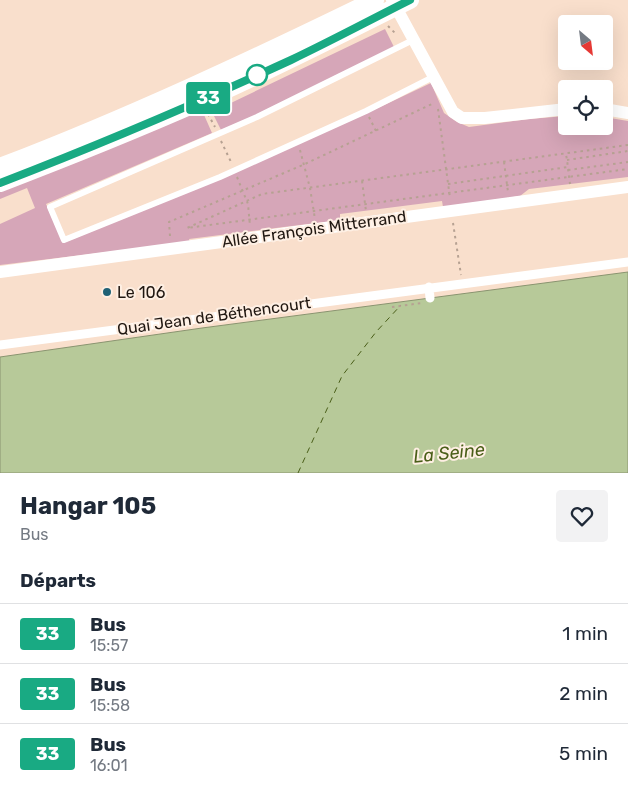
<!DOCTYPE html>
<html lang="fr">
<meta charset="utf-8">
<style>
body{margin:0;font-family:Rubik,sans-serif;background:#f2f2f3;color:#1f2937;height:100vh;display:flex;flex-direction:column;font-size:19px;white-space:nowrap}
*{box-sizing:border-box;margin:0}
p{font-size:16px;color:#747a83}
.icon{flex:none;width:28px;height:28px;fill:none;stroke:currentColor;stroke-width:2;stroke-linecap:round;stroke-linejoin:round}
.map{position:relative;height:473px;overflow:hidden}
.panel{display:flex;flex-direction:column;background:#fff;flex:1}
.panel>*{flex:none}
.badge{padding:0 10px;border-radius:4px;font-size:18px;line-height:32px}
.needle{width:32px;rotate:152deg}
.tools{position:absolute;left:558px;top:15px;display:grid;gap:10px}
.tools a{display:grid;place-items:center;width:55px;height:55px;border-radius:5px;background:#fff;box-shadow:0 5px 20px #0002;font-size:25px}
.map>.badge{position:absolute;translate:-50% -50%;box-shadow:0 0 0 2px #fff}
h2{padding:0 20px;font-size:19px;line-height:45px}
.round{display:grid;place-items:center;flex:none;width:52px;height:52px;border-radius:5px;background:#f2f2f3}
.overview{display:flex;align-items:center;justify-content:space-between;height:85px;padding:0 20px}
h1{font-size:24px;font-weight:700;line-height:38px}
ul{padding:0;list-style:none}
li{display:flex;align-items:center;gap:15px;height:60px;padding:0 20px;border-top:1px solid #e0e1e3}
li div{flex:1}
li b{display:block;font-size:19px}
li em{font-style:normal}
li .badge{min-width:55px;font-weight:700;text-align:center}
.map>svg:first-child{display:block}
.green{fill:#d6a6b8}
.water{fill:#b7c999;stroke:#8a9470}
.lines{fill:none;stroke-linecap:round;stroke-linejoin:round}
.ferry{stroke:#4a5e18;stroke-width:1;stroke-dasharray:6 5;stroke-linecap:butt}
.path{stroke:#b6a192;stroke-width:2;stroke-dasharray:2.5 4;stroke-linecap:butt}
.service{stroke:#fff;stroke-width:6}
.pedestrian{stroke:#fff;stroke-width:9}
.minor{stroke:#fff;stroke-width:12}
.secondary{stroke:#fff;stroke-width:18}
.line-casing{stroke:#fff;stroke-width:11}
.line{stroke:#19aa83;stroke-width:8}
.stop-dot{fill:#fff;stroke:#19aa83;stroke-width:2.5}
.poi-dot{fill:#206175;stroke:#feefe3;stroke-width:2}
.labels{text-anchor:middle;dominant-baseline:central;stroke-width:4;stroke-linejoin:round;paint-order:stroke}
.street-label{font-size:16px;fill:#201711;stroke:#feefe3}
.poi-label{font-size:16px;fill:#201711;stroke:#feefe3;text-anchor:start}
.water-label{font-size:18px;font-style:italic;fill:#4a5e18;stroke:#feefe3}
</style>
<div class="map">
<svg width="628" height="473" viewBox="0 0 628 473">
<rect width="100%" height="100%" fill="#f9dfcc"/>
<path class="green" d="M385,29l9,18 -130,65 -43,18 -9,-18z
M431,83l13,30 13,9 12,5 60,-8 37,-3v10h38v-9l24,4v56l-99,12 -9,7 -77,11 -1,-6 -102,13v6l-151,19 1,3 -190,23v-41l35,-16 -8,-20 -27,11v-10l201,-81 11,25 -166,71 17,39c124,-50 247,-102 368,-160z"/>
<path class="water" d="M628,272v201h-628v-116l202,-29z"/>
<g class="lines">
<path class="ferry" d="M298,473l44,-97 34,-44 25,-27"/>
<path class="path" d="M388,26l9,9
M438,109l12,89
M208,114l7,13
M369,117l7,14
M221,141l11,23
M628,145l-366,49 -75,34 441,-59
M300,150l10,38 5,31
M567,160l61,-9
M504,162l4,30
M568,169l2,15
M568,170l60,-8
M237,177l11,27 2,22
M362,181l4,30
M448,184l120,-17 -2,-13
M453,223l8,52
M170,236l-1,-14 136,-58 129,-61
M392,307l30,-4"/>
<path class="service" d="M413,40l-156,77 -207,90 14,33 156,-63 146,-66 67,-34"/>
<path class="pedestrian" d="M429,287l1,11
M0,345l628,-83"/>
<path class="minor" d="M392,0l61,112 9,6h23l81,-9
M604,109l24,4
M0,272l628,-85"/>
<path class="secondary" d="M0,167c128,-49 252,-107 375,-167
M0,183c68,-26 135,-53 201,-82 71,-31 140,-67 209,-101"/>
</g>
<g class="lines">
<g class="line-casing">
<path id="line" d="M0,183c99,-38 195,-79 291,-123 40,-19 79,-40 119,-60"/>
</g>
<use href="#line" class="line"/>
</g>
<circle class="stop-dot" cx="257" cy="75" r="10"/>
<circle class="poi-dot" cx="107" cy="292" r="5"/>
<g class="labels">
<g class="street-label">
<text transform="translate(314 229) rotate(-8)">Allée François Mitterrand</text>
<text transform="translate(214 316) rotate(-8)">Quai Jean de Béthencourt</text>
</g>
<g class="poi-label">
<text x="117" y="292">Le 106</text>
</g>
<g class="water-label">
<text transform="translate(449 453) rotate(-6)">La Seine</text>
</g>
</g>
</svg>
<div class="tools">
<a><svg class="needle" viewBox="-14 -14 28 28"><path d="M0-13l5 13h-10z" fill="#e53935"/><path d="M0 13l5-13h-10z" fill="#747a83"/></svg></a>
<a><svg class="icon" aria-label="locate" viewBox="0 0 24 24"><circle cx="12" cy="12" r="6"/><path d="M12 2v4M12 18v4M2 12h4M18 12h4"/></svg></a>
</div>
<b class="badge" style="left:208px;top:98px;background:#19aa83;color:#fff">33</b>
</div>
<section class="panel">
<div class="overview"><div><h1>Hangar 105</h1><p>Bus</p></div><a class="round"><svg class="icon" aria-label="heart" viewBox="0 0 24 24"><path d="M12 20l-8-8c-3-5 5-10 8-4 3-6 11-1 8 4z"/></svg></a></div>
<h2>Départs</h2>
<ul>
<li><span class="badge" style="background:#19aa83;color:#fff">33</span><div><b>Bus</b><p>15:57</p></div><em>1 min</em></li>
<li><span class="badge" style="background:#19aa83;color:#fff">33</span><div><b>Bus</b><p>15:58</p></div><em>2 min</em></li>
<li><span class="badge" style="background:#19aa83;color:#fff">33</span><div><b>Bus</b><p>16:01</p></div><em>5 min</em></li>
</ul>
</section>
